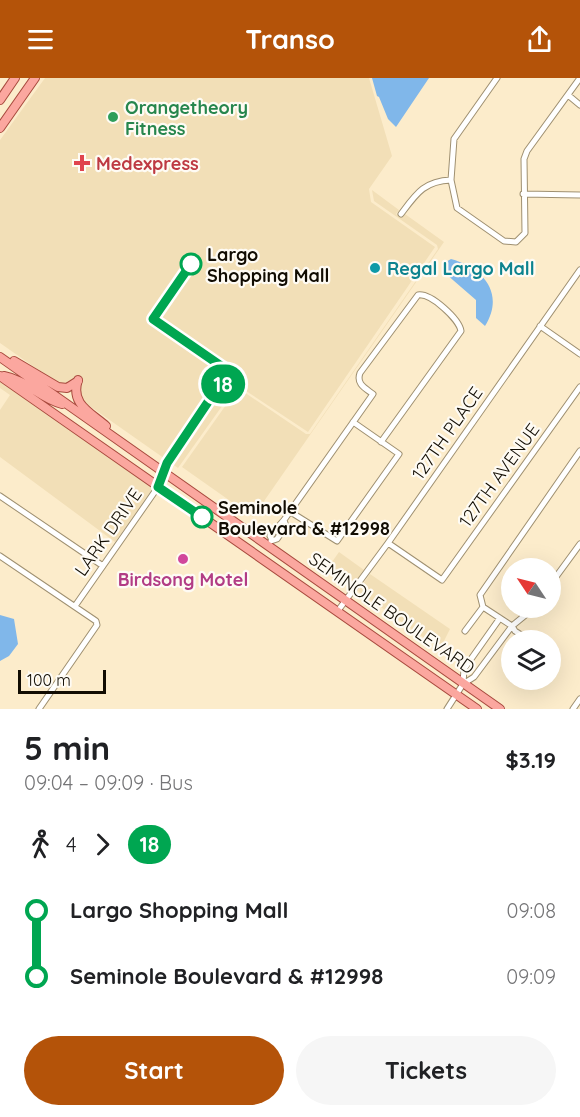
<!DOCTYPE html>
<meta charset="utf-8">
<style>
body{margin:0;font-family:Quicksand,sans-serif;background:#f6f6f6;color:#202124;height:100vh;display:flex;flex-direction:column;font-size:22px;white-space:nowrap}
*{box-sizing:border-box;margin:0}
p{font-size:20px;color:#757577}
.icon{flex:none;width:33px;height:33px;fill:none;stroke:currentColor;stroke-width:2;stroke-linecap:round;stroke-linejoin:round}
.map{position:relative;height:631px;overflow:hidden}
.drawer{display:flex;flex-direction:column;background:#fff;flex:1}
.drawer>*{flex:none}
.badge{padding:0 12px;border-radius:20px;font-size:21px;line-height:39px}
.needle{width:39px;rotate:305deg}
.buttons{position:absolute;left:501px;top:480px;display:grid;gap:12px}
.buttons a{display:grid;place-items:center;width:60px;height:60px;border-radius:50%;background:#fff;box-shadow:0 6px 24px #0002;font-size:30px}
.scale{position:absolute;left:18px;bottom:15px;width:88px;box-sizing:border-box;padding-left:6px;border:3px solid #110c02;border-top:0;font-size:16px;line-height:21px;white-space:nowrap;color:#110c02;-webkit-text-stroke:4px #fefbf4;paint-order:stroke}
.map>.badge{position:absolute;translate:-50% -50%;box-shadow:0 0 0 3px #fff}
.legs{display:flex;align-items:center;gap:9px;height:66px;padding:0 24px;font-size:20px}
.legs p{margin-inline-start:auto}
.overview{display:flex;align-items:center;justify-content:space-between;height:102px;padding:0 24px}
h1{font-size:33px;font-weight:700;line-height:45px}
.cta{display:flex;gap:12px;margin-top:auto;padding:12px 24px}
.cta a{flex:1;height:69px;border-radius:36px;background:#b45309;color:#fff;font-size:24px;font-weight:700;line-height:69px;text-align:center}
.cta a+a{background:#f6f6f6;color:#202124}
ul{padding:0 24px;list-style:none}
li{display:flex;align-items:center;gap:21px;height:66px;font-size:22px}
li i{display:grid;place-items:center;width:9px;height:100%;margin:0 8px;background:currentColor}
li i::after{content:'';width:15px;height:15px;margin:-8px;border:4px solid;border-radius:50%;background:#fff}
li p{margin-inline-start:auto}
li:first-child i{background:linear-gradient(#0000 50%,currentColor 0)}
li:last-child i{background:linear-gradient(currentColor 50%,#0000 0)}
header{display:flex;justify-content:space-between;align-items:center;height:78px;padding:0 24px;background:#b45309;color:#fff;font-size:27px;font-weight:700}
.map>svg:first-child{display:block}
.built{fill:#f2dfb7}
.water{fill:#80b7ea}
.lines{fill:none;stroke-linecap:round;stroke-linejoin:round}
.minor-casing{stroke:#9f9071;stroke-width:7}
.primary-casing{stroke:#a84a3e;stroke-width:10}
.minor{stroke:#fff;stroke-width:5}
.primary{stroke:#fba79f;stroke-width:8}
.line-1-casing{stroke:#fff;stroke-width:14}
.line-1{stroke:#00a651;stroke-width:9}
.leisure-dot{fill:#2e9e5b;stroke:#fefbf4;stroke-width:2}
.health-dot{fill:#e0444e;stroke:#fefbf4;stroke-width:2}
.stop-1-dot{fill:#fff;stroke:#00a651;stroke-width:3}
.culture-dot{fill:#0f9aa8;stroke:#fefbf4;stroke-width:2}
.hotel-dot{fill:#d1479c;stroke:#fefbf4;stroke-width:2}
.labels{text-anchor:middle;dominant-baseline:central;stroke-width:4.5;stroke-linejoin:round;paint-order:stroke}
.leisure-label{font-size:18px;font-weight:bold;fill:#27864d;stroke:#fefbf4;text-anchor:start}
.health-label{font-size:18px;font-weight:bold;fill:#be3a42;stroke:#fefbf4;text-anchor:start}
.stop-label{font-size:18px;font-weight:bold;fill:#110c02;stroke:#fefbf4;text-anchor:start}
.culture-label{font-size:18px;font-weight:bold;fill:#0d838f;stroke:#fefbf4;text-anchor:start}
.street-label{font-size:18px;fill:#110c02;stroke:#fefbf4}
.hotel-label{font-size:18px;font-weight:bold;fill:#b23c85;stroke:#fefbf4}
</style>
<header><svg class="icon" aria-label="menu" viewBox="0 0 24 24"><path d="M4 6h16M4 12h16M4 18h16"/></svg>Transo<svg class="icon" aria-label="share" viewBox="0 0 24 24"><path d="M12 15V3M7 8l5-5 5 5M5 13v7h14v-7"/></svg></header>
<div class="map">
<svg width="580" height="631" viewBox="0 0 580 631">
<rect width="100%" height="100%" fill="#fceccb"/>
<path class="built" d="M45,0h324l23,78 -23,33 2,13 64,45 -127,185 -71,-47 -59,83 -178,-125v-203z
M372,112l27,20 -3,4 5,4 4,-4 39,28 -191,275 -71,-50 56,-79 68,46h4l128,-185 -1,-4 -63,-44z
M0,301l153,109 -38,54 -115,-85v-47l10,-15 -10,-7z
M339,474l25,18 -12,17 -25,-18z
M370,496l80,55 -10,20 -82,-58z"/>
<path class="water" d="M372,0h57l-33,49 -8,-8 -9,-22 -2,-1z
M451,181c33,9 54,35 34,67l-9,-8v-18l-30,-26 -2,-11z
M0,537l14,4 4,25 -9,12 -9,5z"/>
<g class="lines">
<g class="minor-casing">
<path id="minor" d="M497,0l-43,61 -3,41 6,28 47,33 12,1 9,-9 -1,-74 3,-8 53,-73
M568,17l12,10
M523,116l57,1
M401,136c15,-20 23,-33 50,-34
M540,248l40,28
M0,418l103,70
M289,433l48,30 62,-87 -46,-32
M272,462l-2,-4 14,-16 89,-126c-8,-6 -17,-10 -13,-21l58,-78c13,-2 41,24 43,36l-80,111
M271,463l6,-2 9,-13 -2,-6
M388,465l54,37 138,-193
M0,478l96,65 1,4 -58,84
M550,507l30,-41
M75,528l83,-119 5,-13
M337,534l51,-69 192,-273
M465,553l18,-24
M529,562l-14,-9 -3,-5 -29,-19 -3,-12 100,-144
M463,605l1,-14 36,-51
M447,631l16,-25 11,-7 38,-51 22,-18
M573,631l7,-10"/>
</g>
<g class="primary-casing">
<path id="primary" d="M0,22l15,-22
M0,50l35,-50
M0,279l500,352
M14,283l44,26 9,1 11,-7
M0,298l477,333
M4,298c22,4 37,23 58,28
M78,302c-8,24 12,32 28,46"/>
</g>
<use href="#minor" class="minor"/>
<use href="#primary" class="primary"/>
</g>
<g class="lines">
<g class="line-1-casing">
<path id="line-1" d="M191,186l-38,55 71,49 7,7 -19,21 -45,67 -9,24 44,30"/>
</g>
<use href="#line-1" class="line-1"/>
</g>
<circle class="leisure-dot" cx="113" cy="39" r="6"/>
<path class="health-dot" d="M79 76h6v6h6v6h-6v6h-6v-6h-6v-6h6z"/>
<g class="stop-1-dot">
<circle cx="191" cy="186" r="10"/>
<circle cx="202" cy="439" r="10"/>
</g>
<circle class="culture-dot" cx="375" cy="190" r="6"/>
<circle class="hotel-dot" cx="183" cy="481" r="6"/>
<g class="labels">
<g class="leisure-label">
<text x="125" y="29">Orangetheory<tspan x="125" dy="21">Fitness</tspan></text>
</g>
<g class="health-label">
<text x="96" y="85">Medexpress</text>
</g>
<g class="stop-label">
<text x="207" y="176">Largo<tspan x="207" dy="21">Shopping Mall</tspan></text>
<text x="218" y="429">Seminole<tspan x="218" dy="21">Boulevard &amp; #12998</tspan></text>
</g>
<g class="culture-label">
<text x="387" y="190">Regal Largo Mall</text>
</g>
<g class="street-label">
<text transform="translate(447 355) rotate(-55)">127TH PLACE</text>
<text transform="translate(499 397) rotate(-54)">127TH AVENUE</text>
<text transform="translate(108 454) rotate(-55)">LARK DRIVE</text>
<text transform="translate(392 535) rotate(35)">SEMINOLE BOULEVARD</text>
</g>
<g class="hotel-label">
<text x="183" y="501">Birdsong Motel</text>
</g>
</g>
</svg>
<div class="buttons">
<a><svg class="needle" viewBox="-14 -14 28 28"><path d="M0-13l5 13h-10z" fill="#e53935"/><path d="M0 13l5-13h-10z" fill="#757577"/></svg></a>
<a><svg class="icon" aria-label="layers" viewBox="0 0 24 24"><path d="M12 4l9 5-9 5-9-5zM3 14l9 5 9-5"/></svg></a>
</div>
<div class="scale">100 m</div>
<b class="badge" style="left:223px;top:306px;background:#00a651;color:#fff">18</b>
</div>
<section class="drawer">
<div class="overview"><div><h1>5 min</h1><p>09:04 – 09:09 · Bus</p></div><b>$3.19</b></div>
<div class="legs"><svg class="icon" aria-label="walk" viewBox="0 0 24 24"><circle cx="13" cy="4" r="2"/><path d="M13 8l-2 6 4 7M11 14l-3 7M7 12l3-4h3l4 4"/></svg>4<svg class="icon" aria-label="forward" viewBox="0 0 24 24"><path d="M9 5l7 7-7 7"/></svg><b class="badge" style="background:#00a651;color:#fff">18</b></div>
<ul>
<li><i style="color:#00a651"></i><b>Largo Shopping Mall</b><p>09:08</p></li>
<li><i style="color:#00a651"></i><b>Seminole Boulevard &amp; #12998</b><p>09:09</p></li>
</ul>
<div class="cta"><a>Start</a><a>Tickets</a></div>
</section>
